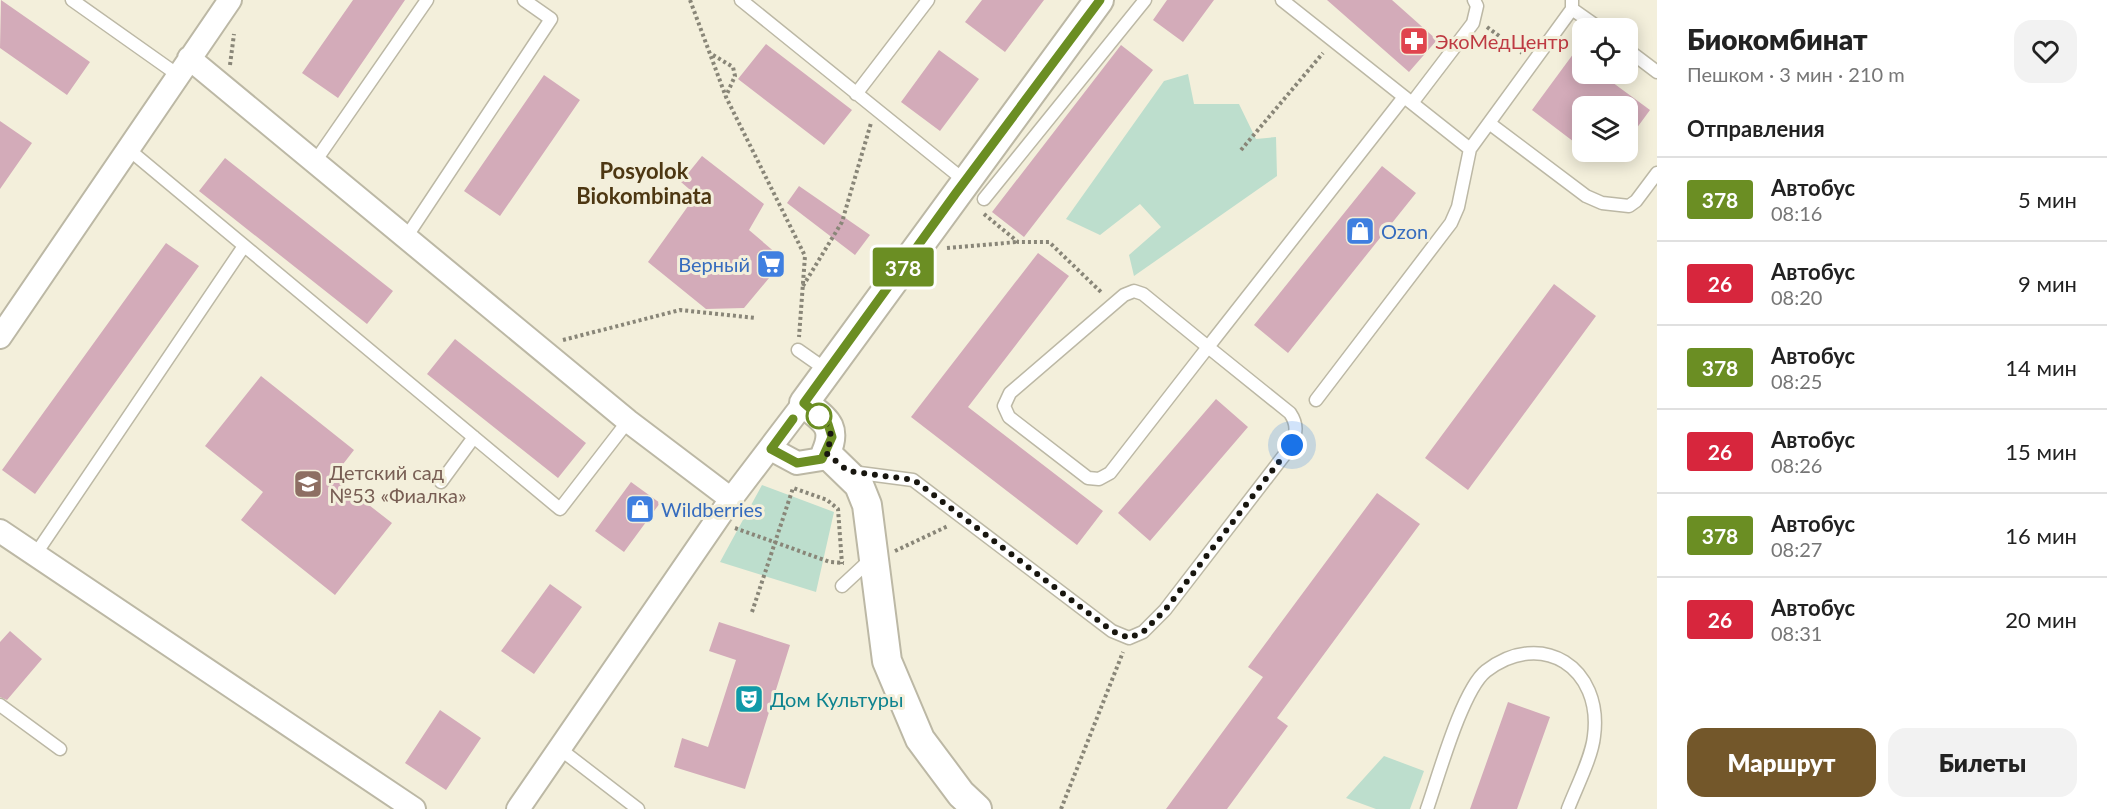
<!DOCTYPE html>
<html lang="ru">
<meta charset="utf-8">
<style>
body{margin:0;font-family:Lato,sans-serif;background:#f2f2f2;color:#222;height:100vh;display:flex;flex-direction:column;font-size:22px;white-space:nowrap}
*{box-sizing:border-box;margin:0}
p{font-size:20px;color:#767676}
.icon{flex:none;width:33px;height:33px;fill:none;stroke:currentColor;stroke-width:2;stroke-linecap:round;stroke-linejoin:round}
.map{position:relative;flex:1;overflow:hidden}
.panel{display:flex;flex-direction:column;background:#fff;width:450px}
.panel>*{flex:none}
.badge{padding:0 12px;border-radius:4px;font-size:21px;line-height:39px}
.controls{position:absolute;left:1572px;top:18px;display:grid;gap:12px}
.controls a{display:grid;place-items:center;width:66px;height:66px;border-radius:12px;background:#fff;box-shadow:0 3px 15px #0003;font-size:30px}
.you{position:absolute;width:30px;height:30px;margin:-15px;border:4px solid #fff;border-radius:50%;background:#1a73e8;box-shadow:0 0 0 9px #1a73e833}
.map>.badge{position:absolute;translate:-50% -50%;box-shadow:0 0 0 3px #fff}
h2{padding:0 30px;font-size:22px;line-height:54px}
.round{display:grid;place-items:center;flex:none;width:63px;height:63px;border-radius:18px;background:#f2f2f2}
.head{display:flex;align-items:center;justify-content:space-between;height:102px;padding:0 30px}
h1{font-size:28px;font-weight:800;line-height:45px}
.button{display:flex;gap:12px;margin-top:auto;padding:12px 30px}
.button a{flex:1;height:69px;border-radius:18px;background:#73572a;color:#fff;font-size:24px;font-weight:800;line-height:69px;text-align:center}
.button a+a{background:#f2f2f2;color:#222}
ul{padding:0;list-style:none}
li{display:flex;align-items:center;gap:18px;height:84px;padding:0 30px;border-top:2px solid #e0e0e0}
li div{flex:1}
li b{display:block;font-size:22px}
li em{font-style:normal}
li .badge{min-width:66px;font-weight:700;text-align:center}
main{display:flex;flex:1;min-height:0}
.map>svg:first-child{display:block}
.green{fill:#bddecd}
.building{fill:#d3abb9}
.lines{fill:none;stroke-linecap:round;stroke-linejoin:round}
.service-casing{stroke:#bcb8a5;stroke-width:15}
.minor-casing{stroke:#bcb8a5;stroke-width:26}
.tertiary-casing{stroke:#bcb8a5;stroke-width:32}
.path{stroke:#898678;stroke-width:4;stroke-dasharray:3 3;stroke-linecap:butt}
.service{stroke:#fff;stroke-width:12}
.minor{stroke:#fff;stroke-width:22}
.tertiary{stroke:#fff;stroke-width:28}
.line-casing{stroke:#fff;stroke-width:14}
.line{stroke:#6b8e23;stroke-width:9}
.walk{stroke:#18160f;stroke-width:6;stroke-dasharray:0 10.8}
.stop-dot{fill:#fff;stroke:#6b8e23;stroke-width:3}
.labels{text-anchor:middle;dominant-baseline:central;stroke-width:6;stroke-linejoin:round;paint-order:stroke}
.health-label{font-size:20px;fill:#be3a42;stroke:#f3efdb;text-anchor:start}
.shop-label{font-size:20px;fill:#366cbe;stroke:#f3efdb;text-anchor:start}
.education-label{font-size:20px;fill:#785e54;stroke:#f3efdb;text-anchor:start}
.culture-label{font-size:20px;fill:#0d838f;stroke:#f3efdb;text-anchor:start}
.quarter-label{font-size:22px;font-weight:bold;fill:#4d3712;stroke:#f3efdb}
</style>
<main>
<div class="map">
<svg width="1657" height="809" viewBox="0 0 1657 809">
<rect width="100%" height="100%" fill="#f3efdb"/>
<path class="green" d="M1188,74l6,30h45l17,35 20,-2 1,39 -143,100 -5,-21 32,-28 -21,-23 -40,31 -34,-16 98,-138z
M762,485l72,27 -18,80 -96,-30z
M1384,756l40,15 -14,38h-34l-30,-11z"/>
<path class="building" d="M1,0l89,62 -23,33 -67,-47z
M353,0h52l-67,98 -36,-25z
M982,0h62l-39,52 -40,-30z
M1167,0h47l-31,42 -30,-22z
M1327,0h65l45,40 -28,32z
M1582,42v32h19l49,36 -22,30v-34h-46v42l-50,-38z
M766,44l86,66 -28,35 -86,-66z
M1121,45l32,25 -129,167 -32,-25z
M939,50l40,29 -39,52 -39,-29z
M544,75l36,25 -80,116 -36,-25z
M0,121l32,22 -32,46z
M702,156l62,48 -15,26 35,30 -40,48 -38,1 -58,-47 48,-67 -15,-13z
M225,158l168,133 -26,33 -168,-133z
M1382,166l34,27 -128,160 -34,-28z
M799,186l71,49 -15,20 -68,-52z
M166,243l33,23 -164,228 -33,-24z
M1038,253l31,23 -101,131 135,104 -26,34 -166,-128z
M1554,284l42,32 -128,174 -43,-32z
M455,339l131,104 -28,35 -131,-104z
M261,376l93,74 -21,27 59,46 -57,72 -94,-75 22,-28 -58,-46z
M1216,399l32,28 -98,114 -32,-28z
M631,482l29,21 -36,49 -29,-21z
M1377,493l43,31 -143,194 11,8 -61,83h-61l97,-132 -15,-10z
M550,584l32,23 -48,67 -33,-23z
M719,622l71,23 -45,144 -71,-22 8,-29 26,9 28,-87 -27,-9z
M10,631l32,28 -35,41 -7,-3v-55z
M1508,702l42,15 -33,92h-47z
M440,710l41,28 -35,52 -41,-27z"/>
<g class="lines">
<g class="service-casing">
<path id="service" d="M72,0l106,75
M741,0l224,181
M1282,0l188,149 -12,58 -7,16 -135,177
M1572,9l27,19
M1628,50l29,22
M856,94l72,-94
M1412,103l61,-80 4,-17 -3,-6
M1489,123l97,73 16,7 27,3 7,-5 21,-28
M127,148l433,361 68,-88
M1470,149l102,-140v-9
M314,163l113,-163
M984,199l161,-199
M405,239l146,-220 -27,-19
M798,350l30,21
M852,472l61,8 199,151 17,7 14,-6 22,-22 127,-165c4,-13 6,-20 -2,-32l-82,-66 -98,126 -11,6 -11,-1 -79,-61 -5,-11 6,-13 114,-98 10,-4 9,3 65,53 196,-250
M441,482l33,-45
M35,555l209,-309
M842,586l29,-27
M0,705l60,44
M560,749l78,60
M1427,809c11,-31 35,-119 59,-138 56,-43 117,-3 108,65 -2,21 -18,52 -26,73"/>
</g>
<g class="minor-casing">
<path id="minor" d="M189,58l439,363 103,78
M0,337l230,-337
M771,449l26,14 25,-4 4,-6
M0,531l414,278
M518,809l213,-310 73,-96"/>
</g>
<g class="tertiary-casing">
<path id="tertiary" d="M977,809l-16,-15 -41,-55 -33,-78 -20,-156 -8,-20 -33,-32c12,-28 -2,-33 -22,-50l295,-403"/>
</g>
<path class="path" d="M690,0l36,97 79,159 -6,81
M1487,27l35,26
M713,55l20,12 2,9 -9,20
M230,65l4,-31
M1241,150l82,-97
M984,214l34,28h31l53,51
M947,248l70,-6
M803,286l39,-64 29,-99
M563,340l117,-30 76,8
M735,528l95,34 14,1
M895,551l53,-25
M752,612l41,-124 34,12 11,9 4,55
M1061,809l62,-157"/>
<use href="#service" class="service"/>
<use href="#minor" class="minor"/>
<use href="#tertiary" class="tertiary"/>
</g>
<g class="lines">
<g class="line-casing">
<path id="line" d="M793,419l-22,30 26,14 25,-4 10,-22 -4,-13 -24,-21 152,-210 144,-193"/>
</g>
<use href="#line" class="line"/>
<path class="walk" d="M819,416c14,12 14,20 7,37l22,18 66,9 198,151 17,7 14,-6 22,-22 127,-165"/>
</g>
<defs>
<g id="pharmacy-square" transform="scale(1.5)"><rect x="-9" y="-9" width="18" height="18" rx="4" fill="#e0444e" stroke="#f3efdb"/><path d="M-2-6h4v4h4v4h-4v4h-4v-4h-4v-4h4Z" fill="#fff"/></g>
<g id="shop-square" transform="scale(1.5)"><rect x="-9" y="-9" width="18" height="18" rx="4" fill="#3f7fe0" stroke="#f3efdb"/><path d="M-5-2.5h2.3a2.7 3.5 0 0 1 5.4 0H5L5.5 6h-11ZM-1.5-2.5h3a1.5 2.3 0 0 0-3 0Z" fill="#fff"/></g>
<g id="supermarket-square" transform="scale(1.5)"><rect x="-9" y="-9" width="18" height="18" rx="4" fill="#3f7fe0" stroke="#f3efdb"/><path d="M-6-5.5h2.5l.6 2H6L4.5 2H-2.5L-4.4-4H-6ZM-1.5 3.2a1.3 1.3 0 1 0 .1 0ZM3 3.2a1.3 1.3 0 1 0 .1 0Z" fill="#fff"/></g>
<g id="school-square" transform="scale(1.5)"><rect x="-9" y="-9" width="18" height="18" rx="4" fill="#8d6e63" stroke="#f3efdb"/><path d="M0-5L7-2L0 1L-7-2ZM-4 1L0 2.5L4 1V4Q0 6-4 4Z" fill="#fff"/></g>
<g id="theatre-square" transform="scale(1.5)"><rect x="-9" y="-9" width="18" height="18" rx="4" fill="#0f9aa8" stroke="#f3efdb"/><path d="M-5-5.5Q0-4 5-5.5V0Q5 5 0 6Q-5 5-5 0ZM-3.3-2.5H-1v1.5H-3.3ZM1-2.5H3.3v1.5H1ZM-2.8 1Q0 5.5 2.8 1Z" fill="#fff"/></g>
</defs>
<g fill-rule="evenodd">
<use href="#pharmacy-square" x="1414" y="41"/>
<use href="#shop-square" x="1360" y="231"/>
<use href="#supermarket-square" x="771" y="264"/>
<use href="#school-square" x="308" y="484"/>
<use href="#shop-square" x="640" y="509"/>
<use href="#theatre-square" x="749" y="699"/>
</g>
<circle class="stop-dot" cx="819" cy="416" r="12"/>
<g class="labels">
<g class="health-label">
<text x="1435" y="41">ЭкоМедЦентр</text>
</g>
<g class="shop-label">
<text x="1381" y="231">Ozon</text>
<text x="750" y="264" text-anchor="end">Верный</text>
<text x="661" y="509">Wildberries</text>
</g>
<g class="education-label">
<text x="329" y="472">Детский сад<tspan x="329" dy="23">№53 «Фиалка»</tspan></text>
</g>
<g class="culture-label">
<text x="770" y="699">Дом Культуры</text>
</g>
<g class="quarter-label">
<text x="644" y="170">Posyolok<tspan x="644" dy="25">Biokombinata</tspan></text>
</g>
</g>
</svg>
<div class="controls">
<a><svg class="icon" aria-label="locate" viewBox="0 0 24 24"><circle cx="12" cy="12" r="6"/><path d="M12 2v4M12 18v4M2 12h4M18 12h4"/></svg></a>
<a><svg class="icon" aria-label="layers" viewBox="0 0 24 24"><path d="M12 4l9 5-9 5-9-5zM3 14l9 5 9-5"/></svg></a>
</div>
<div class="you" style="left:1292px;top:445px"></div>
<b class="badge" style="left:903px;top:267px;background:#6b8e23;color:#fff">378</b>
</div>
<section class="panel">
<div class="head"><div><h1>Биокомбинат</h1><p>Пешком · 3 мин · 210 m</p></div><a class="round"><svg class="icon" aria-label="heart" viewBox="0 0 24 24"><path d="M12 20l-8-8c-3-5 5-10 8-4 3-6 11-1 8 4z"/></svg></a></div>
<h2>Отправления</h2>
<ul>
<li><span class="badge" style="background:#6b8e23;color:#fff">378</span><div><b>Автобус</b><p>08:16</p></div><em>5 мин</em></li>
<li><span class="badge" style="background:#d7263d;color:#fff">26</span><div><b>Автобус</b><p>08:20</p></div><em>9 мин</em></li>
<li><span class="badge" style="background:#6b8e23;color:#fff">378</span><div><b>Автобус</b><p>08:25</p></div><em>14 мин</em></li>
<li><span class="badge" style="background:#d7263d;color:#fff">26</span><div><b>Автобус</b><p>08:26</p></div><em>15 мин</em></li>
<li><span class="badge" style="background:#6b8e23;color:#fff">378</span><div><b>Автобус</b><p>08:27</p></div><em>16 мин</em></li>
<li><span class="badge" style="background:#d7263d;color:#fff">26</span><div><b>Автобус</b><p>08:31</p></div><em>20 мин</em></li>
</ul>
<div class="button"><a>Маршрут</a><a>Билеты</a></div>
</section>
</main>
